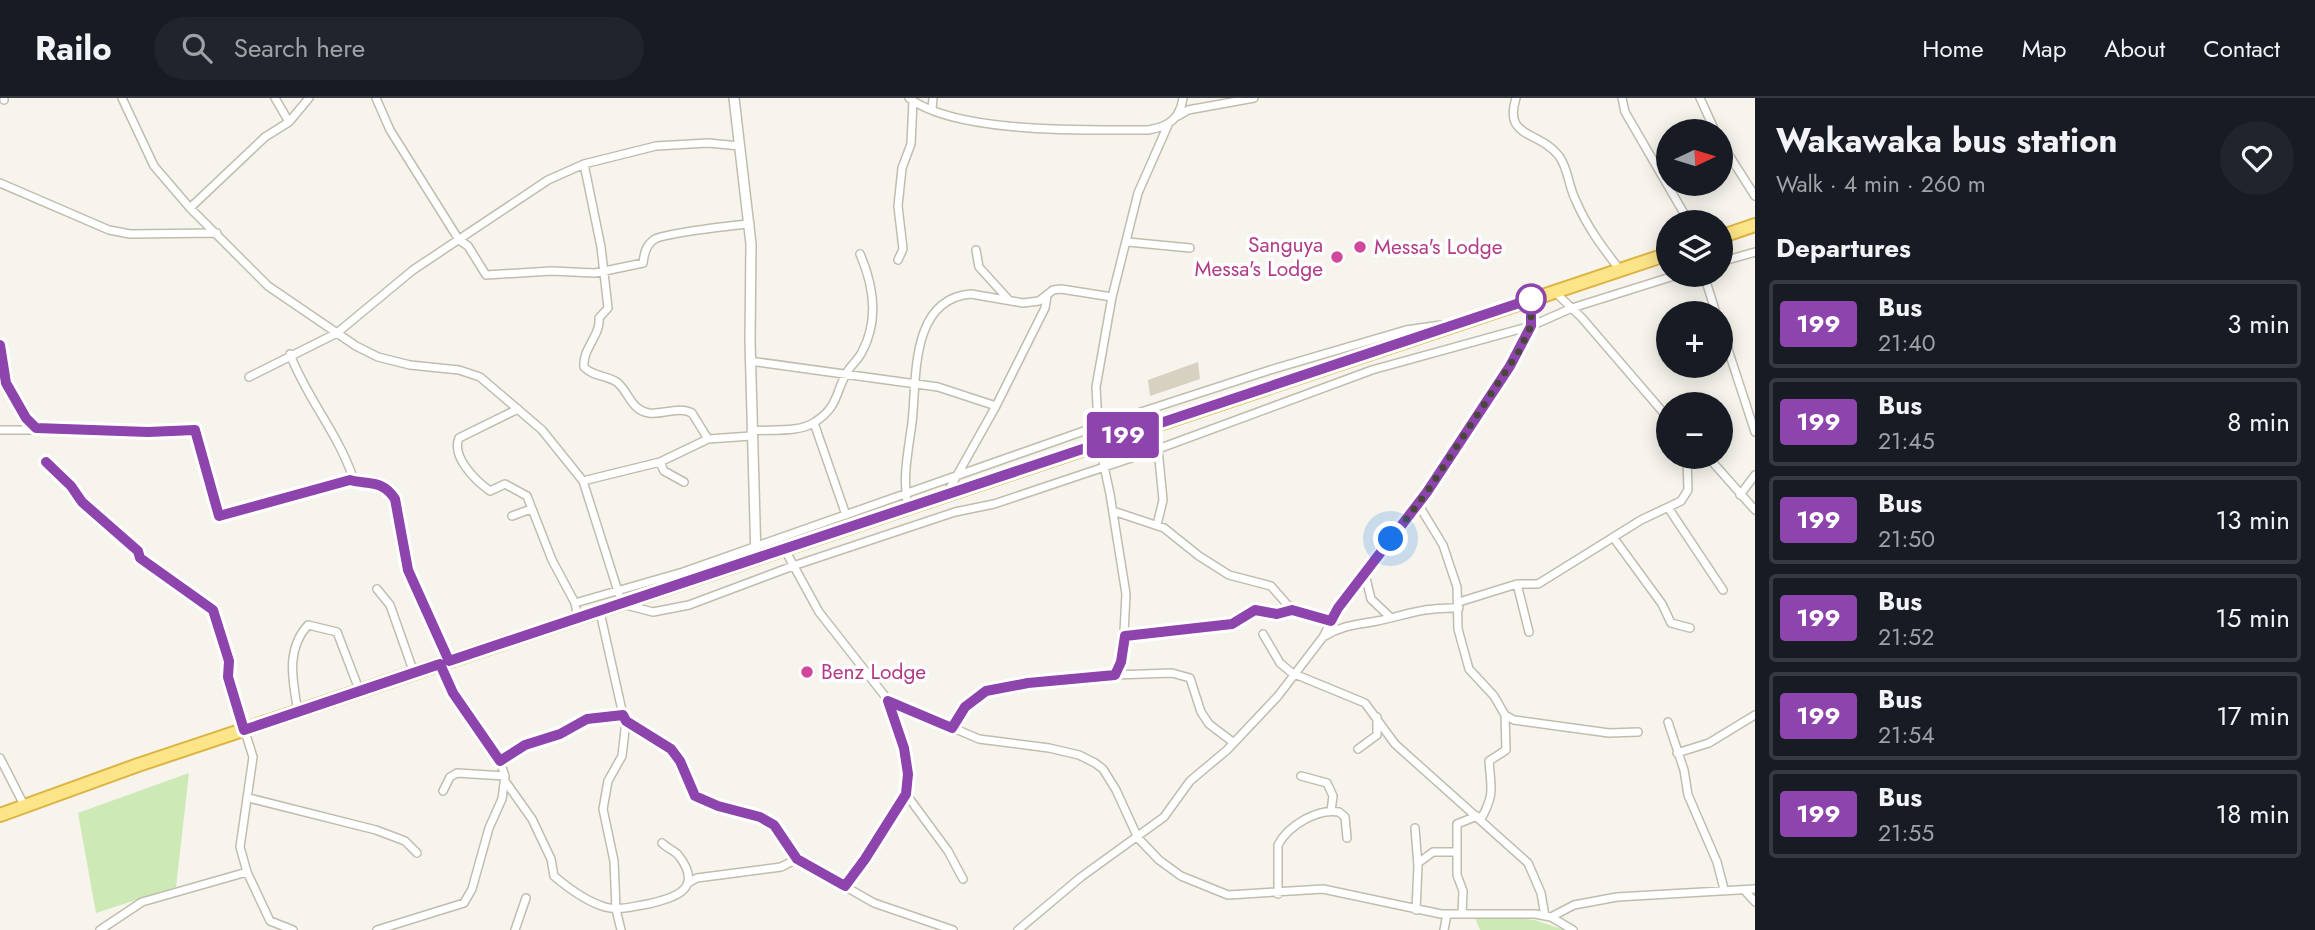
<!DOCTYPE html>
<meta charset="utf-8">
<style>
body{margin:0;font-family:Jost,sans-serif;background:#20242c;color:#f1f3f6;height:100vh;display:flex;flex-direction:column;font-size:26px;white-space:nowrap}
*{box-sizing:border-box;margin:0}
p{font-size:23px;color:#9ea1a6}
.icon{flex:none;width:38px;height:38px;fill:none;stroke:currentColor;stroke-width:2;stroke-linecap:round;stroke-linejoin:round}
.map{position:relative;flex:1;overflow:hidden}
.details{display:flex;flex-direction:column;background:#171b24;width:560px}
.details>*{flex:none}
.badge{padding:0 14px;border-radius:5px;font-size:24px;line-height:46px}
.needle{width:46px;rotate:86deg}
.tools{position:absolute;left:1656px;top:21px;display:grid;gap:14px}
.tools a{display:grid;place-items:center;width:77px;height:77px;border-radius:50%;background:#171b24;box-shadow:0 4px 18px #0003;font-size:35px}
.you{position:absolute;width:35px;height:35px;margin:-18px;border:5px solid #fff;border-radius:50%;background:#1a73e8;box-shadow:0 0 0 10px #1a73e833}
.map>.badge{position:absolute;translate:-50% -50%;box-shadow:0 0 0 4px #fff}
h2{padding:0 21px;font-size:26px;line-height:63px}
.round{display:grid;place-items:center;flex:none;width:74px;height:74px;border-radius:37px;background:#20242c}
.headline{display:flex;align-items:center;justify-content:space-between;height:119px;padding:0 21px}
h1{font-size:33px;font-weight:700;line-height:52px}
ul{padding:0;list-style:none}
li{display:flex;align-items:center;gap:21px;height:88px;margin:0 14px 10px;padding:0 7px;border:4px solid #363941;border-radius:7px}
li div{flex:1}
li b{display:block;font-size:26px}
li em{font-style:normal}
li .badge{min-width:77px;font-weight:700;text-align:center}
header{display:flex;align-items:center;gap:42px;box-sizing:border-box;height:98px;padding:0 35px;background:#171b24;border-bottom:2px solid #363941}
header strong{font-size:33px}
nav{display:flex;gap:38px;margin-inline-start:auto;font-size:24px}
.search{width:490px;height:63px;background:#20242c;display:flex;align-items:center;gap:18px;box-sizing:border-box;padding:0 24px;border-radius:38px;color:#9ea1a6;font-size:26px}
main{display:flex;flex:1;min-height:0}
.map>svg:first-child{display:block}
.green{fill:#cce9b6}
.building{fill:#d7d1c1}
.lines{fill:none;stroke-linecap:round;stroke-linejoin:round}
.minor-casing{stroke:#c1bdae;stroke-width:10}
.tertiary-casing{stroke:#c1bdae;stroke-width:12}
.trunk-casing{stroke:#dcb340;stroke-width:16}
.minor{stroke:#fff;stroke-width:7}
.tertiary{stroke:#fff;stroke-width:9}
.trunk{stroke:#fce488;stroke-width:12}
.line-casing{stroke:#fff;stroke-width:16}
.line{stroke:#8e44ad;stroke-width:10}
.walk{stroke:#4a4639;stroke-width:7;stroke-dasharray:0 12.6}
.hotel-dot{fill:#d1479c;stroke:#fff;stroke-width:2.5}
.stop-dot{fill:#fff;stroke:#8e44ad;stroke-width:3.5}
.labels{text-anchor:middle;dominant-baseline:central;stroke-width:7;stroke-linejoin:round;paint-order:stroke}
.hotel-label{font-size:21px;fill:#b23c85;stroke:#fff;text-anchor:start}
</style>
<header>
<strong>Railo</strong>
<div class="search"><svg class="icon" aria-label="search" viewBox="0 0 24 24"><circle cx="10" cy="10" r="6"/><path d="M15 15l6 6"/></svg>Search here</div>
<nav><a>Home</a><a>Map</a><a>About</a><a>Contact</a></nav>
</header>
<main>
<div class="map">
<svg width="1755" height="832" viewBox="0 0 1755 832">
<rect width="100%" height="100%" fill="#f6f4ec"/>
<path class="green" d="M189,675l-13,114 -80,26 -18,-100z
M1504,819l31,3 29,10h-84l-5,-12z"/>
<path class="building" d="M1198,264l2,17 -50,17 -2,-16z"/>
<g class="lines">
<g class="minor-casing">
<path id="minor" d="M4,0v2
M122,0l32,68 36,42 78,78 88,60 22,11 32,8 49,5 21,7 62,53 41,51 39,123 31,8 36,-7 104,-39 162,-54 39,-8 164,-55 214,-79 159,-44 41,-18 105,-33
M275,0l14,24
M376,0l14,32 69,110 9,6 18,29 65,-4 44,2 48,-10c1,-9 3,-19 12,-24 12,-6 80,-14 95,-15
M909,0c47,36 179,32 239,32 20,-3 32,-11 35,-32
M1516,0c-13,41 23,32 43,58 10,14 9,30 17,45 11,26 27,47 44,69
M1622,0l3,14 64,110
M1700,0l15,33
M932,11l1,-11
M1178,18l10,-6 66,-12
M1720,43l35,55
M584,66l17,83 7,61 -9,10c2,17 -17,31 -15,49 9,10 24,8 34,16 11,10 13,27 31,30 14,2 29,-7 43,0l16,26
M0,85l109,47 21,4 87,-1
M190,110l75,-71 24,-15 20,-24
M1128,144l62,6
M976,152l3,17 29,32
M898,162l5,-11 -5,-43 4,-38 9,-24 2,-43
M1720,164l35,-10
M1704,177l12,38
M1555,194l27,26 86,100
M1720,227l35,107
M0,247l7,38 19,35 10,10
M750,263l188,26 58,19
M249,279l88,-44 76,-63 135,-90 36,-16 72,-18 52,-3 32,3
M518,311l-59,29c-8,19 17,43 31,53l15,-7 22,12 25,64 23,43 3,16
M814,325l32,92
M0,332h195l26,86 129,-37 2,-4c-15,-43 -46,-78 -62,-121
M751,333c19,-2 48,2 64,-9 23,-15 20,-28 31,-48 4,-8 12,-14 16,-22 17,-32 12,-66 -2,-98
M1708,359l47,53
M46,364l25,24 11,16 55,49 3,7 69,48 8,13 12,42 -1,16 25,80 -13,90 7,25 23,49 23,9
M660,364l4,9 20,11
M350,381c18,6 32,0 45,20l13,71 41,91
M583,383l77,-19 48,-23 43,-3
M946,397l50,-89 49,-98 2,-12
M1740,397l15,-20
M1418,406l25,41 14,42 1,42 11,40 25,27 11,19 9,5 95,13 29,-1
M908,410c-6,-29 0,-56 4,-85 5,-42 -3,-124 59,-129l52,9 16,-2 14,-11 8,-1 51,8
M1669,411l54,81
M1113,413l51,17 35,28 30,19 42,11 21,24 39,11
M512,418l19,-7
M1157,427l6,-25 -5,-51
M1613,439l49,67 9,19 19,5
M785,452l34,62 69,88 91,39 70,9 30,7 16,8 8,6 13,21 22,48 21,22 22,16 47,19 95,-6 118,25h94l16,3 22,13
M1365,476l6,25 18,17
M1517,486l12,48
M377,491l13,16 24,68
M1459,504l58,-18h21l103,-64 40,-19 7,-11 -1,-33
M575,505l108,-31 415,-146 172,-56 136,-40 35,-5
M600,514l23,103 3,6 45,28 9,12 15,35 23,10 42,11 14,9 23,33 77,44 79,27
M1263,536l17,29 12,10 73,30 30,41 133,119 13,30 4,23
M1125,538l107,-12 23,-14 22,4 15,-4
M1325,538c17,-11 32,-11 52,-15 33,-7 46,-14 82,-13
M1115,577l8,-23 3,-58 -16,-100 -11,-51 -3,-56 16,-90 26,-104 30,-68
M298,614c-5,-30 -13,-62 10,-87l29,7 23,60
M1668,624l16,48 4,25 29,67 7,27
M952,630l13,-21 21,-16 42,-8 87,-8 57,-2 18,5 11,34 8,12 25,19
M1358,651l19,-14v-18
M1677,655l32,-10 46,-28
M0,660l24,47
M500,663l25,-16 35,-11 27,-15 36,-4
M1301,678l26,7 6,13 -2,15
M505,683l27,38 19,40 3,17c13,11 34,26 51,31 14,4 29,-1 43,-3 27,-6 56,-15 31,-48 -4,-5 -12,-8 -17,-13
M443,693l7,-14 7,-4 48,3
M906,696l42,57 15,28
M249,700l127,32 29,11 12,12
M1481,721c14,-25 10,-31 8,-58l17,-11 -1,-35
M1415,730l3,38 -2,44
M1418,765l15,-11h24
M688,785l9,-5 84,-11 16,-8
M845,788l20,-27 41,-65 2,-20 -4,-26 -16,-48
M1746,794l9,10
M1278,796v-49c10,-19 39,-37 61,-33l6,5 2,21
M1462,816l1,-23 -6,-16v-51l20,-8
M1551,819l23,-12 43,-8 138,-8
M100,832l42,-28 105,-30
M377,832l87,-27 8,-14 17,-61 13,-29 3,-23 -5,-15 -47,-68 -13,-29
M515,832l11,-32
M621,832l-5,-21 -2,-48 -11,-52 5,-28 14,-25 4,-35
M1018,832l63,-53 83,-60 26,-36 37,-31 51,-54 45,-59 15,-29 89,-116 83,-126 20,-37 1,-29
M1444,832l3,-16"/>
</g>
<g class="tertiary-casing">
<path id="tertiary" d="M734,0l17,146 -1,97 6,218"/>
</g>
<g class="trunk-casing">
<path id="trunk" d="M1720,139l35,-12
M0,717l138,-50 1530,-511"/>
</g>
<use href="#minor" class="minor"/>
<use href="#tertiary" class="tertiary"/>
<use href="#trunk" class="trunk"/>
</g>
<g class="lines">
<g class="line-casing">
<path id="line" d="M0,247l6,38 20,35 10,10 112,4 47,-2 24,86 131,-36c18,5 32,-1 45,19l13,71 41,91 1082,-362v27l-21,40 -83,126 -89,116 -7,13 -39,-11 -15,4 -22,-4 -23,14 -107,12 -4,26 -6,13 -87,8 -42,8 -21,16 -13,21 -64,-27 16,47 4,26 -2,20 -41,65 -20,27 -48,-27 -23,-34 -14,-8 -42,-11 -23,-10 -15,-35 -9,-12 -45,-28 -3,-6 -36,4 -27,15 -35,11 -25,16 -47,-68 -13,-29 -196,66 -16,-53 1,-16 -16,-51 -73,-52 -2,-7 -56,-49 -11,-16 -25,-24"/>
</g>
<use href="#line" class="line"/>
<path class="walk" d="M1391,441l36,-47 92,-141 12,-25v-27"/>
</g>
<g class="hotel-dot">
<circle cx="1360" cy="149" r="7"/>
<circle cx="1337" cy="159" r="7"/>
<circle cx="807" cy="574" r="7"/>
</g>
<circle class="stop-dot" cx="1531" cy="201" r="14"/>
<g class="labels">
<g class="hotel-label">
<text x="1323" y="147" text-anchor="end">Sanguya<tspan x="1323" dy="24">Messa's Lodge</tspan></text>
<text x="1374" y="149">Messa's Lodge</text>
<text x="821" y="574">Benz Lodge</text>
</g>
</g>
</svg>
<div class="tools">
<a><svg class="needle" viewBox="-14 -14 28 28"><path d="M0-13l5 13h-10z" fill="#e53935"/><path d="M0 13l5-13h-10z" fill="#9ea1a6"/></svg></a>
<a><svg class="icon" aria-label="layers" viewBox="0 0 24 24"><path d="M12 4l9 5-9 5-9-5zM3 14l9 5 9-5"/></svg></a>
<a>+</a>
<a>−</a>
</div>
<div class="you" style="left:1391px;top:441px"></div>
<b class="badge" style="left:1123px;top:337px;background:#8e44ad;color:#fff">199</b>
</div>
<section class="details">
<div class="headline"><div><h1>Wakawaka bus station</h1><p>Walk · 4 min · 260 m</p></div><a class="round"><svg class="icon" aria-label="heart" viewBox="0 0 24 24"><path d="M12 20l-8-8c-3-5 5-10 8-4 3-6 11-1 8 4z"/></svg></a></div>
<h2>Departures</h2>
<ul>
<li><span class="badge" style="background:#8e44ad;color:#fff">199</span><div><b>Bus</b><p>21:40</p></div><em>3 min</em></li>
<li><span class="badge" style="background:#8e44ad;color:#fff">199</span><div><b>Bus</b><p>21:45</p></div><em>8 min</em></li>
<li><span class="badge" style="background:#8e44ad;color:#fff">199</span><div><b>Bus</b><p>21:50</p></div><em>13 min</em></li>
<li><span class="badge" style="background:#8e44ad;color:#fff">199</span><div><b>Bus</b><p>21:52</p></div><em>15 min</em></li>
<li><span class="badge" style="background:#8e44ad;color:#fff">199</span><div><b>Bus</b><p>21:54</p></div><em>17 min</em></li>
<li><span class="badge" style="background:#8e44ad;color:#fff">199</span><div><b>Bus</b><p>21:55</p></div><em>18 min</em></li>
</ul>
</section>
</main>
